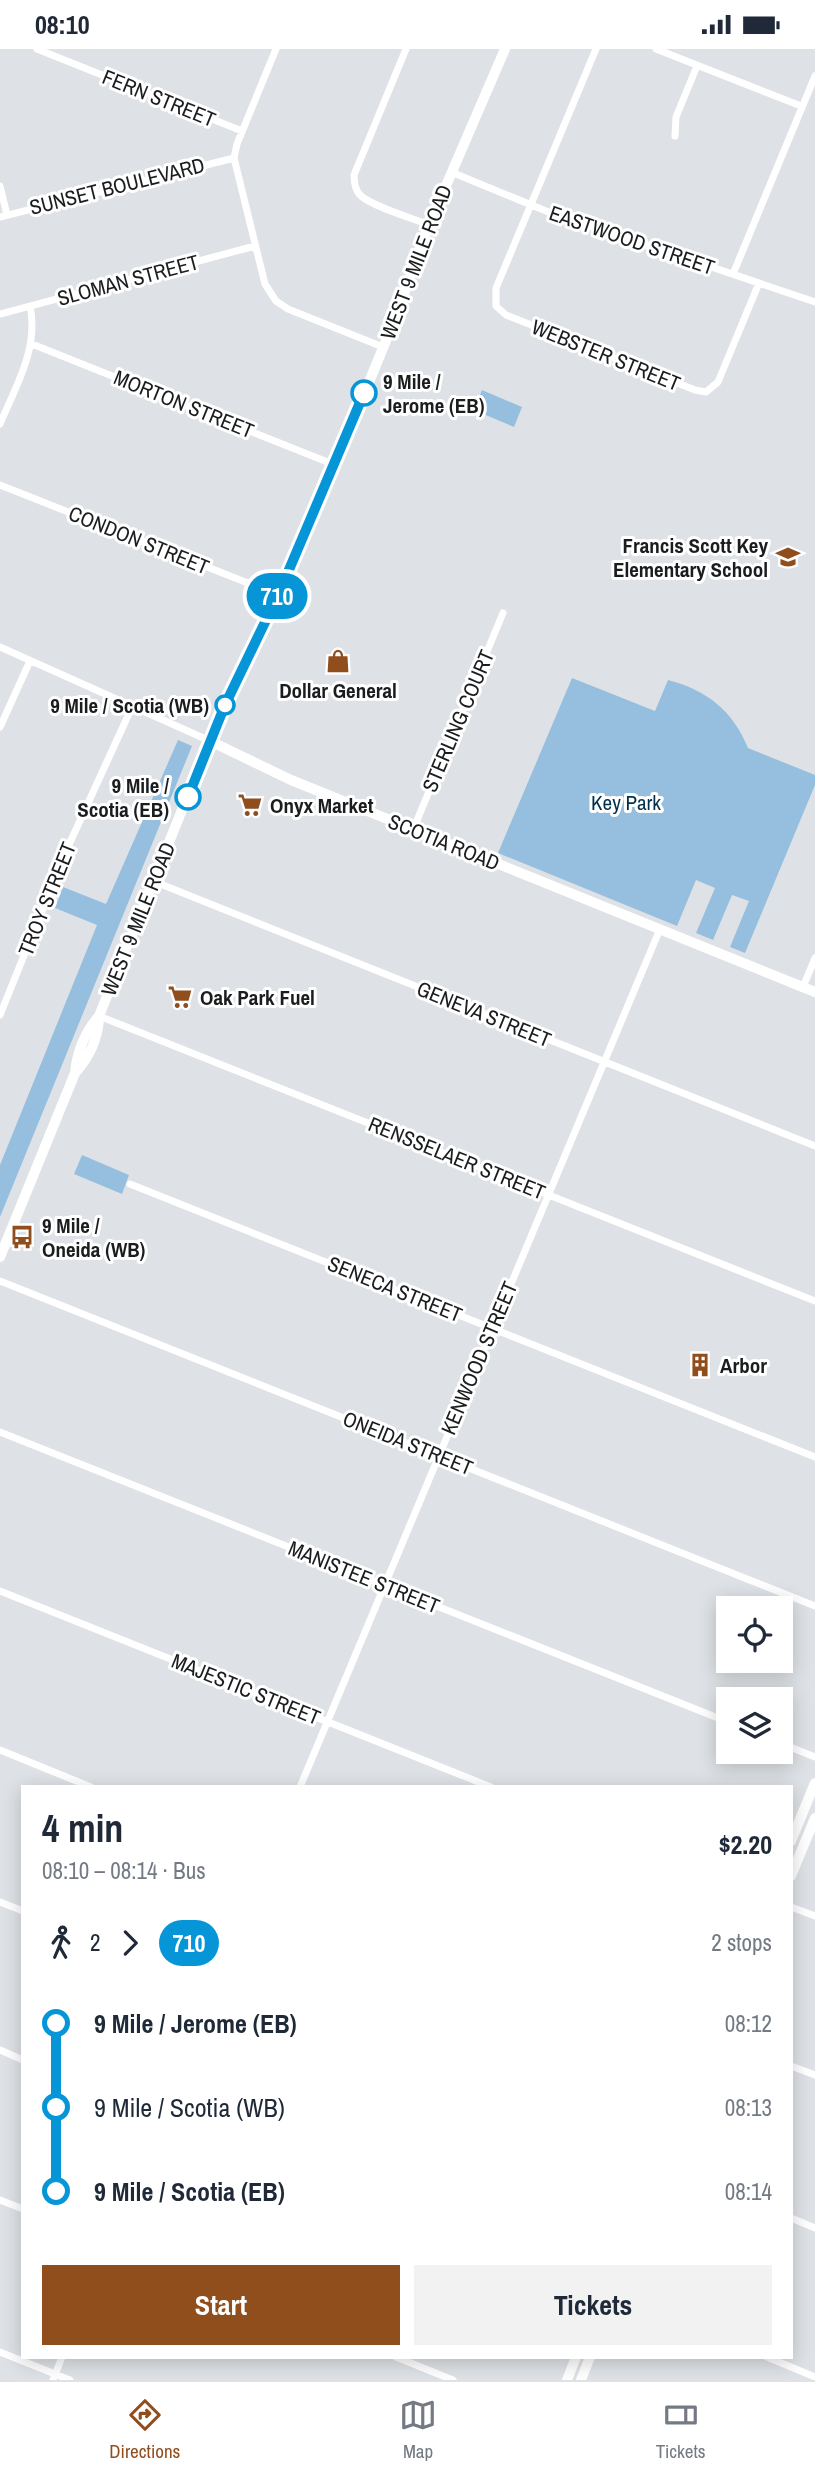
<!DOCTYPE html>
<meta charset="utf-8">
<style>
body{margin:0;font-family:"Archivo Narrow",sans-serif;background:#f2f2f3;color:#1f2937;height:100vh;display:flex;flex-direction:column;font-size:26px;white-space:nowrap}
*{box-sizing:border-box;margin:0}
p{font-size:23px;color:#747a83}
.icon{flex:none;width:38px;height:38px;fill:none;stroke:currentColor;stroke-width:2;stroke-linecap:round;stroke-linejoin:round}
.map{position:relative;flex:1;overflow:hidden}
.details{position:absolute;left:21px;top:1736px;width:772px;height:574px;display:flex;flex-direction:column;background:#fff;border-radius:0px;box-shadow:0 4px 18px #0003}
.details>*{flex:none}
.badge{padding:0 14px;border-radius:23px;font-size:24px;line-height:46px}
.buttons{position:absolute;left:716px;top:1547px;display:grid;gap:14px}
.buttons a{display:grid;place-items:center;width:77px;height:77px;border-radius:0px;background:#fff;box-shadow:0 4px 18px #0003;font-size:35px}
.map>.badge{position:absolute;translate:-50% -50%;box-shadow:0 0 0 4px #fff}
.legs{display:flex;align-items:center;gap:10px;height:77px;padding:0 21px;font-size:23px}
.legs p{margin-inline-start:auto}
.headline{display:flex;align-items:center;justify-content:space-between;height:119px;padding:0 21px}
h1{font-size:38px;font-weight:700;line-height:52px}
.primary-button{display:flex;gap:14px;margin-top:auto;padding:14px 21px}
.primary-button a{flex:1;height:80px;border-radius:0px;background:#904e1d;color:#fff;font-size:28px;font-weight:700;line-height:80px;text-align:center}
.primary-button a+a{background:#f2f2f3;color:#1f2937}
ul{padding:0 21px;list-style:none}
li{display:flex;align-items:center;gap:24px;height:84px;font-size:26px}
li i{display:grid;place-items:center;width:10px;height:100%;margin:0 9px;background:currentColor}
li i::after{content:'';width:18px;height:18px;margin:-9px;border:5px solid;border-radius:50%;background:#fff}
li p{margin-inline-start:auto}
li:first-child i{background:linear-gradient(#0000 50%,currentColor 0)}
li:last-child i{background:linear-gradient(currentColor 50%,#0000 0)}
.status{display:flex;justify-content:space-between;align-items:center;height:49px;padding:0 35px;background:#fff;direction:ltr}
.status svg{height:19px;fill:currentColor}
.menu{display:flex;justify-content:space-around;align-items:center;height:98px;border-top:2px solid #e0e1e3;background:#fff;font-size:19px;color:#747a83}
.menu a{display:grid;justify-items:center;gap:4px}
.menu .on{color:#904e1d}
.map>svg:first-child{display:block}
.green{fill:#96bfdf}
.lines{fill:none;stroke-linecap:round;stroke-linejoin:round}
.minor{stroke:#fff;stroke-width:7}
.tertiary{stroke:#fff;stroke-width:10}
.secondary{stroke:#fff;stroke-width:10}
.line-1-casing{stroke:#fff;stroke-width:16}
.line-1{stroke:#0696d7;stroke-width:10}
.stop-1-dot{fill:#fff;stroke:#0696d7;stroke-width:3.5}
.labels{text-anchor:middle;dominant-baseline:central;stroke-width:6;stroke-linejoin:round;paint-order:stroke}
.street-label{font-size:21px;fill:#1a1c1d;stroke:#fff}
.stop-label{font-size:21px;font-weight:bold;fill:#1a1c1d;stroke:#fff;text-anchor:end}
.poi-label{font-size:21px;font-weight:bold;fill:#1a1c1d;stroke:#fff;text-anchor:start}
.park-label{font-size:21px;fill:#00304e;stroke:#fff}
</style>
<div class="status"><b>08:10</b><svg viewBox="0 0 49 12"><path d="M0 12V9h3v3zM5 12V6h3v6zM10 12V3h3v9zM15 12V0h3v12zM26 1h20v11H26zM47 4h2v5h-2z"/></svg></div>
<div class="map">
<svg width="815" height="2331" viewBox="0 0 815 2331">
<rect width="100%" height="100%" fill="#dee2e6"/>
<path class="green" d="M482,341l40,17 -8,20 -40,-17z
M572,629l83,33 13,-31c39,10 65,31 80,68l67,27v10l-70,168 -15,-6 19,-46 -17,-6 -19,45 -17,-7 19,-45 -19,-8 -19,46 -179,-73z
M178,691l14,6 -192,471v-52l97,-240 -42,-17 8,-21 43,17z
M82,1106l47,20 -7,19 -48,-20z"/>
<g class="lines">
<path class="minor" d="M37,0l205,82
M276,0l-39,95 -3,14 31,126 11,17 12,8 95,38
M406,0l-52,126c0,8 1,16 7,21 13,11 51,22 68,29
M596,0l-100,239v18l10,9 189,75 11,2 12,-10 41,-99
M656,0l145,57
M675,87l1,-19 21,-51
M451,123l95,39 269,91
M0,137l7,29
M0,168l234,-59
M733,225l82,-198
M0,265l255,-68
M32,295l303,121
M0,375c16,-38 39,-76 30,-118
M0,436l278,110
M0,598l210,94
M0,678l30,-66
M413,781l90,-217
M153,832l662,265
M803,938l12,-29
M0,966l67,-166 65,-142
M99,967l716,285
M130,1135l685,273
M0,1232l815,325
M0,1383l728,290
M0,1542l491,196
M780,1694l35,14
M0,1701l91,37
M300,1738l360,-858
M0,1853l23,9
M791,1858l24,9
M0,2001l23,10
M791,2017l24,9
M0,2151l23,9
M791,2169l24,10
M0,2303l70,28
M396,2308l57,23
M767,2308l48,20
M53,2331l9,-23"/>
<path class="tertiary" d="M210,692l81,39 524,212
M791,1792l24,-58
M791,1827l24,-58
M567,2331l9,-23
M581,2331l9,-23"/>
<path class="secondary" d="M75,1024c14,-15 24,-36 24,-57
M0,1208l75,-184c2,-21 10,-41 24,-57l116,-288 65,-137 55,-126 64,-156 24,-70 82,-190"/>
</g>
<g class="lines">
<g class="line-1-casing">
<path id="line-1" d="M188,748l37,-92 55,-114 84,-198"/>
</g>
<use href="#line-1" class="line-1"/>
</g>
<defs>
<g id="school-bare" transform="scale(1.89)"><path d="M0-5L7-2L0 1L-7-2ZM-4 1L0 2.5L4 1V4Q0 6-4 4Z" fill="#904e1d" stroke="#fff" stroke-width="2.5" paint-order="stroke"/></g>
<g id="shop-bare" transform="scale(1.89)"><path d="M-5-2.5h2.3a2.7 3.5 0 0 1 5.4 0H5L5.5 6h-11ZM-1.5-2.5h3a1.5 2.3 0 0 0-3 0Z" fill="#904e1d" stroke="#fff" stroke-width="2.5" paint-order="stroke"/></g>
<g id="supermarket-bare" transform="scale(1.89)"><path d="M-6-5.5h2.5l.6 2H6L4.5 2H-2.5L-4.4-4H-6ZM-1.5 3.2a1.3 1.3 0 1 0 .1 0ZM3 3.2a1.3 1.3 0 1 0 .1 0Z" fill="#904e1d" stroke="#fff" stroke-width="2.5" paint-order="stroke"/></g>
<g id="bus-bare" transform="scale(1.89)"><path d="M-5-6H5V4H4V6H2V4H-2V6H-4V4H-5ZM-3.5-4V0h7V-4ZM-3.5 1.2v1.5H-2V1.2ZM2 1.2v1.5H3.5V1.2Z" fill="#904e1d" stroke="#fff" stroke-width="2.5" paint-order="stroke"/></g>
<g id="building-bare" transform="scale(1.89)"><path d="M-4-6H4V6H1V3H-1V6H-4ZM-2.5-4.3h1.7v1.8h-1.7ZM.8-4.3h1.7v1.8H.8ZM-2.5-1h1.7V.8h-1.7ZM.8-1h1.7V.8H.8Z" fill="#904e1d" stroke="#fff" stroke-width="2.5" paint-order="stroke"/></g>
</defs>
<g fill-rule="evenodd">
<use href="#school-bare" x="788" y="508"/>
<use href="#shop-bare" x="338" y="612"/>
<use href="#supermarket-bare" x="250" y="756"/>
<use href="#supermarket-bare" x="180" y="948"/>
<use href="#bus-bare" x="22" y="1188"/>
<use href="#building-bare" x="700" y="1316"/>
</g>
<g class="stop-1-dot">
<circle cx="364" cy="344" r="12"/>
<circle cx="225" cy="656" r="9"/>
<circle cx="188" cy="748" r="12"/>
</g>
<g class="labels">
<g class="street-label">
<text transform="translate(159 49) rotate(22)">FERN STREET</text>
<text transform="translate(117 137) rotate(-14)">SUNSET BOULEVARD</text>
<text transform="translate(632 191) rotate(19)">EASTWOOD STREET</text>
<text transform="translate(416 213) rotate(-69)">WEST 9 MILE ROAD</text>
<text transform="translate(128 231) rotate(-15)">SLOMAN STREET</text>
<text transform="translate(606 306) rotate(22)">WEBSTER STREET</text>
<text transform="translate(184 355) rotate(22)">MORTON STREET</text>
<text transform="translate(139 491) rotate(22)">CONDON STREET</text>
<text transform="translate(458 672) rotate(-67)">STERLING COURT</text>
<text transform="translate(444 793) rotate(22)">SCOTIA ROAD</text>
<text transform="translate(47 850) rotate(-68)">TROY STREET</text>
<text transform="translate(138 870) rotate(-68)">WEST 9 MILE ROAD</text>
<text transform="translate(484 965) rotate(22)">GENEVA STREET</text>
<text transform="translate(457 1109) rotate(22)">RENSSELAER STREET</text>
<text transform="translate(395 1240) rotate(22)">SENECA STREET</text>
<text transform="translate(479 1309) rotate(-67)">KENWOOD STREET</text>
<text transform="translate(408 1394) rotate(22)">ONEIDA STREET</text>
<text transform="translate(364 1528) rotate(22)">MANISTEE STREET</text>
<text transform="translate(246 1640) rotate(22)">MAJESTIC STREET</text>
</g>
<g class="stop-label">
<text x="383" y="332" text-anchor="start">9 Mile /<tspan x="383" dy="24">Jerome (EB)</tspan></text>
<text x="209" y="656">9 Mile / Scotia (WB)</text>
<text x="169" y="736">9 Mile /<tspan x="169" dy="24">Scotia (EB)</tspan></text>
</g>
<g class="poi-label">
<text x="768" y="496" text-anchor="end">Francis Scott Key<tspan x="768" dy="24">Elementary School</tspan></text>
<text x="338" y="641" text-anchor="middle">Dollar General</text>
<text x="270" y="756">Onyx Market</text>
<text x="200" y="948">Oak Park Fuel</text>
<text x="42" y="1176">9 Mile /<tspan x="42" dy="24">Oneida (WB)</tspan></text>
<text x="720" y="1316">Arbor</text>
</g>
<g class="park-label">
<text x="626" y="753">Key Park</text>
</g>
</g>
</svg>
<div class="buttons">
<a><svg class="icon" aria-label="locate" viewBox="0 0 24 24"><circle cx="12" cy="12" r="6"/><path d="M12 2v4M12 18v4M2 12h4M18 12h4"/></svg></a>
<a><svg class="icon" aria-label="layers" viewBox="0 0 24 24"><path d="M12 4l9 5-9 5-9-5zM3 14l9 5 9-5"/></svg></a>
</div>
<b class="badge" style="left:277px;top:547px;background:#0696d7;color:#fff">710</b>
<section class="details">
<div class="headline"><div><h1>4 min</h1><p>08:10 – 08:14 · Bus</p></div><b>$2.20</b></div>
<div class="legs"><svg class="icon" aria-label="walk" viewBox="0 0 24 24"><circle cx="13" cy="4" r="2"/><path d="M13 8l-2 6 4 7M11 14l-3 7M7 12l3-4h3l4 4"/></svg>2<svg class="icon" aria-label="forward" viewBox="0 0 24 24"><path d="M9 5l7 7-7 7"/></svg><b class="badge" style="background:#0696d7;color:#fff">710</b><p>2 stops</p></div>
<ul>
<li><i style="color:#0696d7"></i><b>9 Mile / Jerome (EB)</b><p>08:12</p></li>
<li><i style="color:#0696d7"></i><span>9 Mile / Scotia (WB)</span><p>08:13</p></li>
<li><i style="color:#0696d7"></i><b>9 Mile / Scotia (EB)</b><p>08:14</p></li>
</ul>
<div class="primary-button"><a>Start</a><a>Tickets</a></div>
</section>
</div>
<nav class="menu">
<a class="on"><svg class="icon" aria-label="directions" viewBox="0 0 24 24"><path d="M12 3l9 9-9 9-9-9zM9 14v-3h6M13 9l2 2-2 2"/></svg>Directions</a>
<a><svg class="icon" aria-label="map" viewBox="0 0 24 24"><path d="M3 6l6-2 6 2 6-2v14l-6 2-6-2-6 2zM9 4v14M15 6v14"/></svg>Map</a>
<a><svg class="icon" aria-label="tickets" viewBox="0 0 24 24"><path d="M3 7h18v10H3zM15 7v10"/></svg>Tickets</a>
</nav>
